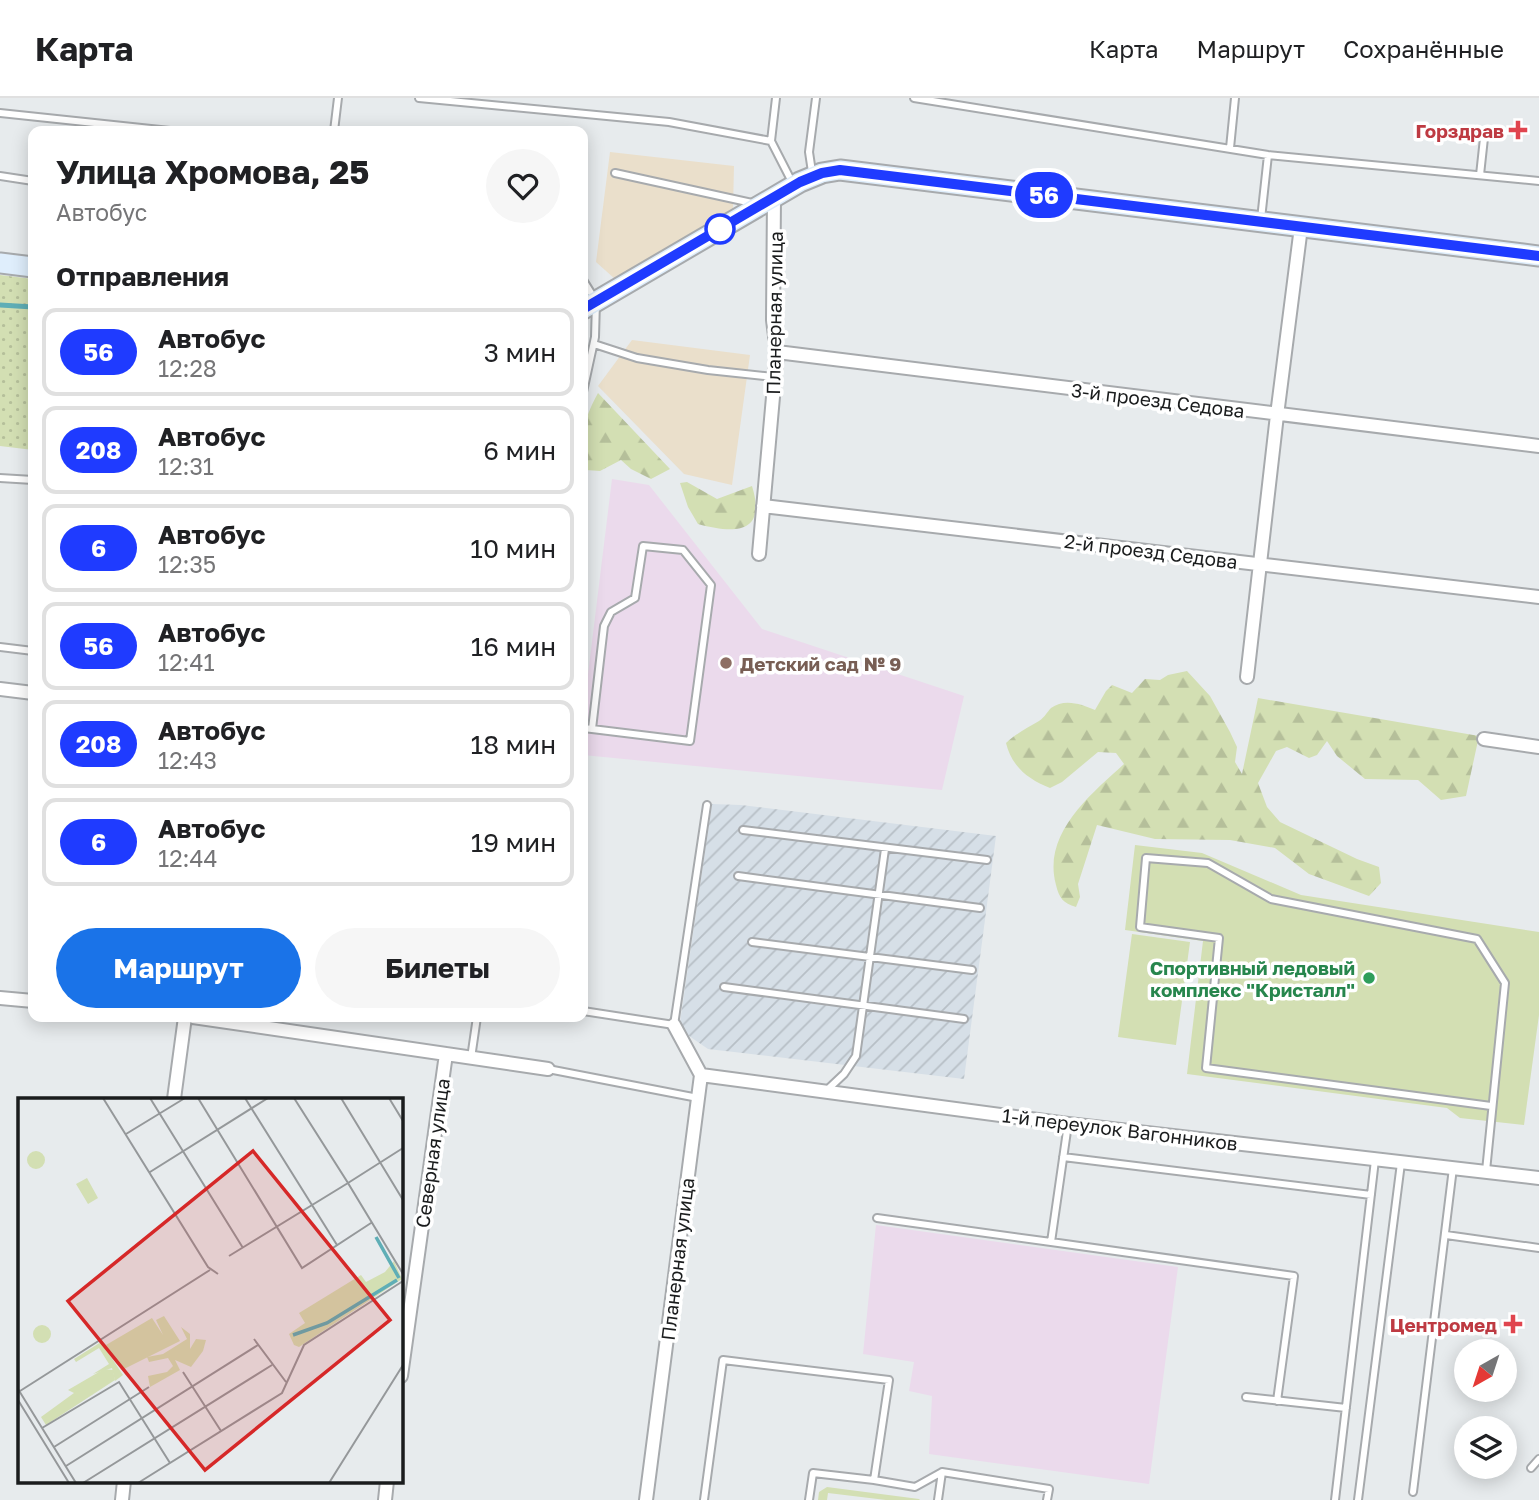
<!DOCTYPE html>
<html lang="ru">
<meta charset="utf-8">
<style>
body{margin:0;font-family:"Golos Text",sans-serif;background:#f6f6f6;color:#202124;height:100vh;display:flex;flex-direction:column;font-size:26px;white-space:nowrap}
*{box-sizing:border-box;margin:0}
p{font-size:23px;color:#757577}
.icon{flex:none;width:38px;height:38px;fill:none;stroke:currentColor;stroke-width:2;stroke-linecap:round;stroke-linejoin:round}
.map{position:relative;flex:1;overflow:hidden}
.details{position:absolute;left:28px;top:28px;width:560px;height:896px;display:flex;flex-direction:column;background:#fff;border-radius:14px;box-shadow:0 4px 18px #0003}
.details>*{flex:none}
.badge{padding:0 14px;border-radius:23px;font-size:24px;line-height:46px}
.needle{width:46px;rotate:219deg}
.controls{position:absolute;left:1454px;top:1241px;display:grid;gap:14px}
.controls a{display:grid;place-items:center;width:63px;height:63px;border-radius:50%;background:#fff;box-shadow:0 4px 18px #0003;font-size:35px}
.map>.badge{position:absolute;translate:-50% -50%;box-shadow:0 0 0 4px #fff}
h2{padding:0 28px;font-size:26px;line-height:63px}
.round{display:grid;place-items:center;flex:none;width:74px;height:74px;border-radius:37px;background:#f6f6f6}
.headline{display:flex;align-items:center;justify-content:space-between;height:119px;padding:0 28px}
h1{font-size:33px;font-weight:700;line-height:52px}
.button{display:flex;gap:14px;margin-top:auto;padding:14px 28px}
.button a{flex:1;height:80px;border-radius:42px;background:#1a73e8;color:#fff;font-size:28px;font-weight:700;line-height:80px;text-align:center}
.button a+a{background:#f6f6f6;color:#202124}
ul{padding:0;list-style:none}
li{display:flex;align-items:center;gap:21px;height:88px;margin:0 14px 10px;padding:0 14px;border:4px solid #e0e0e0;border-radius:14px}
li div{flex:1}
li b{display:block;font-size:26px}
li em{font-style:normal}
li .badge{min-width:77px;font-weight:700;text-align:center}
header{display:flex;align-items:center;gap:42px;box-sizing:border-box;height:98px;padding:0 35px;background:#fff;border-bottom:2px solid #e0e0e0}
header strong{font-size:33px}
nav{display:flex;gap:38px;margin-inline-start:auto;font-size:24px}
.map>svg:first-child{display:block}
.commercial{fill:#eadfcb}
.industrial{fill:url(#industrial-furrows)}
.education{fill:#ebdaec}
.grass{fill:#d3dfb3}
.forest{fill:url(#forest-firs)}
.park{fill:url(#park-dots)}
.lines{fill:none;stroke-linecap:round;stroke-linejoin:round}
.stream{stroke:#5faeb6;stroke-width:5}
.lane-casing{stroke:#a7aaad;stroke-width:10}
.street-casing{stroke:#a7aaad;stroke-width:16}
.secondary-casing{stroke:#a7aaad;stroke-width:23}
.lane{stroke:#fff;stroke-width:6}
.street{stroke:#fff;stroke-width:12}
.secondary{stroke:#dfeefc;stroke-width:19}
.line-casing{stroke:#fff;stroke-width:16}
.line{stroke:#1f3bff;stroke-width:10}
.health-dot{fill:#e0444e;stroke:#fff;stroke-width:2.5}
.stop-dot{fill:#fff;stroke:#1f3bff;stroke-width:3.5}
.education-dot{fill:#8d6e63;stroke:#fff;stroke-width:2.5}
.leisure-dot{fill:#2e9e5b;stroke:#fff;stroke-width:2.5}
.labels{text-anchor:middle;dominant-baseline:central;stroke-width:7;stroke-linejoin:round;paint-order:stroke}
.health-label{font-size:19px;font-weight:bold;fill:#be3a42;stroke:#fff;text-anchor:end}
.street-label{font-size:19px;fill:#1a1c1d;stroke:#fff}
.education-label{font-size:19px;font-weight:bold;fill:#785e54;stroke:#fff;text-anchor:start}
.leisure-label{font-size:19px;font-weight:bold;fill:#27864d;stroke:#fff;text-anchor:end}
.inset-river{fill:none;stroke:#5faeb6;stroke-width:3.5}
.inset-road{fill:none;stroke:#95989a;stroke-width:2}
.view{fill:#d62828;fill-opacity:0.15;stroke:#d62828;stroke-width:3.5}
.inset-edge{fill:none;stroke:#1a1c1d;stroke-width:3.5}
</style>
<header>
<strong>Карта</strong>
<nav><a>Карта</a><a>Маршрут</a><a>Сохранённые</a></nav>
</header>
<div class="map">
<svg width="1539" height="1402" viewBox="0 0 1539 1402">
<defs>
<pattern id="industrial-furrows" width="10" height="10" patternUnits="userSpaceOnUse" patternTransform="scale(1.75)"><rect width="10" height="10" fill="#d6dfe7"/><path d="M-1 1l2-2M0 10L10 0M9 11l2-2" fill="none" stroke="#b7bfc6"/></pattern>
<pattern id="forest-firs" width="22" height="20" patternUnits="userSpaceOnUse" patternTransform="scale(1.75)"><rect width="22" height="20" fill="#d3dfb3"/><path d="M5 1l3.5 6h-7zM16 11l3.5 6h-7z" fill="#b5bf9a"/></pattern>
<pattern id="park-dots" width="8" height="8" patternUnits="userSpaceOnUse" patternTransform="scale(1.75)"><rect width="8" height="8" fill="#d3dfb3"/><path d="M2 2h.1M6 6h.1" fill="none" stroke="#b5bf9a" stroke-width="1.8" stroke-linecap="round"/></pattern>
</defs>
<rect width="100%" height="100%" fill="#e7ebed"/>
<path class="commercial" d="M610,54l124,14 -1,42 -118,71 -19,-17z
M632,242l118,15 -18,130 -48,-11 -86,-88z"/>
<path class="industrial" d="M712,706l29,1 255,31 -32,243 -256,-30 -29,-20z"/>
<path class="education" d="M612,381l37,6 113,144 202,67 -22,94 -359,-35v-40z
M876,1127l302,42 -29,217 -220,-30 3,-58 -23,-5 5,-29 -51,-8z"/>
<path class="grass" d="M1135,747l67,8 99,42 238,37v83l-15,110 -64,-7 -13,-10 -260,-34 16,-133 -78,-11z
M1132,836l58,8 -14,103 -58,-8z
M827,1389l92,12 1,1h-34l-58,-7 -1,7h-9l1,-8z"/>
<path class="forest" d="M598,295l72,76 -19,10 -20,-10 -10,-9 -21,11 -14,-1c-12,-25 0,-55 12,-77z
M687,384l30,17 35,-13c15,48 -17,48 -54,38l-10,-17 -8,-24z
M1187,573l23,25 20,36 7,15 -2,15 7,12 16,-76 221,38 -13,60 -25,4 -23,-20 -53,-1 -28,-23 -10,-15 -10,14 -8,3 -22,-11 -11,4 -18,32 9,24 13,15 77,37 22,8 2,16 -12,13 -60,-22 -34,-26 -45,-8 -75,-1 -58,-14 -19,59 2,13 -4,10c-13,-4 -17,-9 -20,-22 -14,-51 34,-90 68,-121l-8,-11 -18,-1 -36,30 -12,6c-22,-9 -38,-21 -44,-45 11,-10 21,-15 33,-22 6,-4 8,-9 12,-13 13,-10 31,-4 44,2l11,-19 6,-6 20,8 13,-14 15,1 8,-5z"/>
<path class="park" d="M0,177l33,4v171l-33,-4z"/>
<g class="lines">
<path class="stream" d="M0,207l33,2"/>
<g class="lane-casing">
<path id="lane" d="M419,0l250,24 102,19
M776,0l-5,43 21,41
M914,0l354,57 271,26
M0,15l170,18
M334,33l4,-33
M1230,50l5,-50
M812,74l-3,-20 7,-54
M615,75l137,30
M1480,77l4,-37
M0,78l33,5
M1261,121l7,-64
M583,182l13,21 -1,36 -12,55
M594,246l43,14 71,12 66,7
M0,380l33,2
M0,549l33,4
M583,630l9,1 98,12 21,-156 -28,-35 -40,-4 -8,52 -24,14 -7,14 -12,103
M743,732l244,30
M738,778l242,32
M752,844l220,28
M724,889l240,32
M583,913l91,14 33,-220
M471,960l6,-41
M548,971l150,29
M826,993l18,-17 12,-18 29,-207
M1068,1026l-17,118 243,34 -17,125
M1063,1059l308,38
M1486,1073l19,-188 -28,-44 -206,-40 -63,-36 -62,-5 -6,69 79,11 -13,130 285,38
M877,1120l174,24
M1446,1137l93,13
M1246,1299l100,11
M1531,1370l8,-9
M1413,1394l40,-324
M704,1402l19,-140 166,20 -15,100 41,7 27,-15 107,17 -2,11
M809,1402l4,-27 61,7
M938,1402l4,-28
M1335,1402l40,-340
M1358,1402l43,-337"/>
</g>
<g class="street-casing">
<path id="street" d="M777,254l762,94
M763,408l776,91
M759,456l18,-202 -4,-32 1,-122
M1247,579l30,-262 24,-188
M0,591l33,4
M1484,641l55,8
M0,900l33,3
M193,919l355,52
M701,977l367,49 471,54
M174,1001l11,-82
M401,1278l45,-322
M122,1402l2,-19
M385,1402l2,-19
M646,1402l55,-425 -27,-50"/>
</g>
<g class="secondary-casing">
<path id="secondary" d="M0,165l33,4
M583,211l217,-127 22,-9 18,-3 699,86"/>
</g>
<use href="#lane" class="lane"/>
<use href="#street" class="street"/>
<use href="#secondary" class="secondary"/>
</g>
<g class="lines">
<g class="line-casing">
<path id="line" d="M583,211l217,-127 22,-9 18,-3 699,86"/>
</g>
<use href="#line" class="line"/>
</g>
<g class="health-dot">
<path d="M1514.5 21.5h7v7h7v7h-7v7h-7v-7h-7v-7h7z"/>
<path d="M1509.5 1215.5h7v7h7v7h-7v7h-7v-7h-7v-7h7z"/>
</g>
<circle class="stop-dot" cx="720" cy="131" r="14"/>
<circle class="education-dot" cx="726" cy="565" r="7"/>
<circle class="leisure-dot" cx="1369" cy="880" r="7"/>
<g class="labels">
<g class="health-label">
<text x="1504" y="32">Горздрав</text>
<text x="1497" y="1226">Центромед</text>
</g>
<g class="street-label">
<text transform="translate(774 215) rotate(-89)">Планерная улица</text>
<text transform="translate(1158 302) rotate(7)">3-й проезд Седова</text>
<text transform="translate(1151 453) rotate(7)">2-й проезд Седова</text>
<text transform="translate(1120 1031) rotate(7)">1-й переулок Вагонников</text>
<text transform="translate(432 1055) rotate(-82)">Северная улица</text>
<text transform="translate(677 1161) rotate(-83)">Планерная улица</text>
</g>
<g class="education-label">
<text x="740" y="565">Детский сад № 9</text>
</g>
<g class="leisure-label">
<text x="1355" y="869">Спортивный ледовый<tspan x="1355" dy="22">комплекс "Кристалл"</tspan></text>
</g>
</g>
<g transform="translate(18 1000)">
<rect width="385" height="385" fill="#e7ebed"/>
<path d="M69,80l11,20 -10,6 -12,-20zM146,218l16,25 -58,29 -16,-25 46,-27 11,17 -7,-15zM83,244l22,33 -8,6 -3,-13 -19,6 16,-10 -10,-16 -23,14 -2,-3z" fill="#d3dfb3"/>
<path d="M15 236a9 9 0 1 1 18 0a9 9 0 1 1-18 0ZM163,229l9,7v15l6,-10 10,1 -3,11 -12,16 -16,-7 5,10 -30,17 -2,-11 19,-4 6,-6 -5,-8 -19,4 -2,-5 16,-3 24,-15zM86,271l9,1 2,10 -69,45 -5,-8 33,-24 -6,-3z" fill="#d3dfb3"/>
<path d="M9 62a9 9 0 1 1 18 0a9 9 0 1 1-18 0ZM376,163l8,18 -103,68 -5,-2 -5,-11 16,-11 -6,-10 62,-38 5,7 19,-10z" fill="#d3dfb3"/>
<path class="inset-river" d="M358,139l23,41M275,237l34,-12 70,-43"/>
<path class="inset-road" d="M85,0l105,169 10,7M132,0l93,150M180,0l104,170 69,-45M227,0l92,147M323,0l62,102M371,0l14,23M108,36l59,-36M385,50l-55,35 55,91M132,74l118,-74M211,158l119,-73 -54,-85M236,241l32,43M165,274l38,59M0,291l58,94M2,293l190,-121M0,302l51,83M24,330l77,-46 51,81M36,349l95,-60M48,368l192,-121M65,385l189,-118M120,385l144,-90 22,-48 99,-64M311,385l74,-118"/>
<path class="view" d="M235,53l137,169 -185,150 -137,-169z"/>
<rect width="385" height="385" class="inset-edge"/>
</g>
</svg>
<div class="controls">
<a><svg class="needle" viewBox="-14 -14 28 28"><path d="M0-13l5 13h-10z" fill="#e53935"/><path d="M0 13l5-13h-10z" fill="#757577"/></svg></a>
<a><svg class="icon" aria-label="layers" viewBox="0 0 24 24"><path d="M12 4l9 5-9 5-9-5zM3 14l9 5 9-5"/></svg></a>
</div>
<b class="badge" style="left:1044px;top:97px;background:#1f3bff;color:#fff">56</b>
<section class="details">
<div class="headline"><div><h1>Улица Хромова, 25</h1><p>Автобус</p></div><a class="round"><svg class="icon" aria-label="heart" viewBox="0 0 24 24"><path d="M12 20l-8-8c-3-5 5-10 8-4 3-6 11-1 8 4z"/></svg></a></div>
<h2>Отправления</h2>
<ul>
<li><span class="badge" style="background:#1f3bff;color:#fff">56</span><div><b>Автобус</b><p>12:28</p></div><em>3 мин</em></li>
<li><span class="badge" style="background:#1f3bff;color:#fff">208</span><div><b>Автобус</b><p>12:31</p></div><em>6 мин</em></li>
<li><span class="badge" style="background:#1f3bff;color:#fff">6</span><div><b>Автобус</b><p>12:35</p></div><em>10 мин</em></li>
<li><span class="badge" style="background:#1f3bff;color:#fff">56</span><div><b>Автобус</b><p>12:41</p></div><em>16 мин</em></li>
<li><span class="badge" style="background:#1f3bff;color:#fff">208</span><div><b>Автобус</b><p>12:43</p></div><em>18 мин</em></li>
<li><span class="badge" style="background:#1f3bff;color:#fff">6</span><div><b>Автобус</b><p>12:44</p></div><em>19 мин</em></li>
</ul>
<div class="button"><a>Маршрут</a><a>Билеты</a></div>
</section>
</div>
